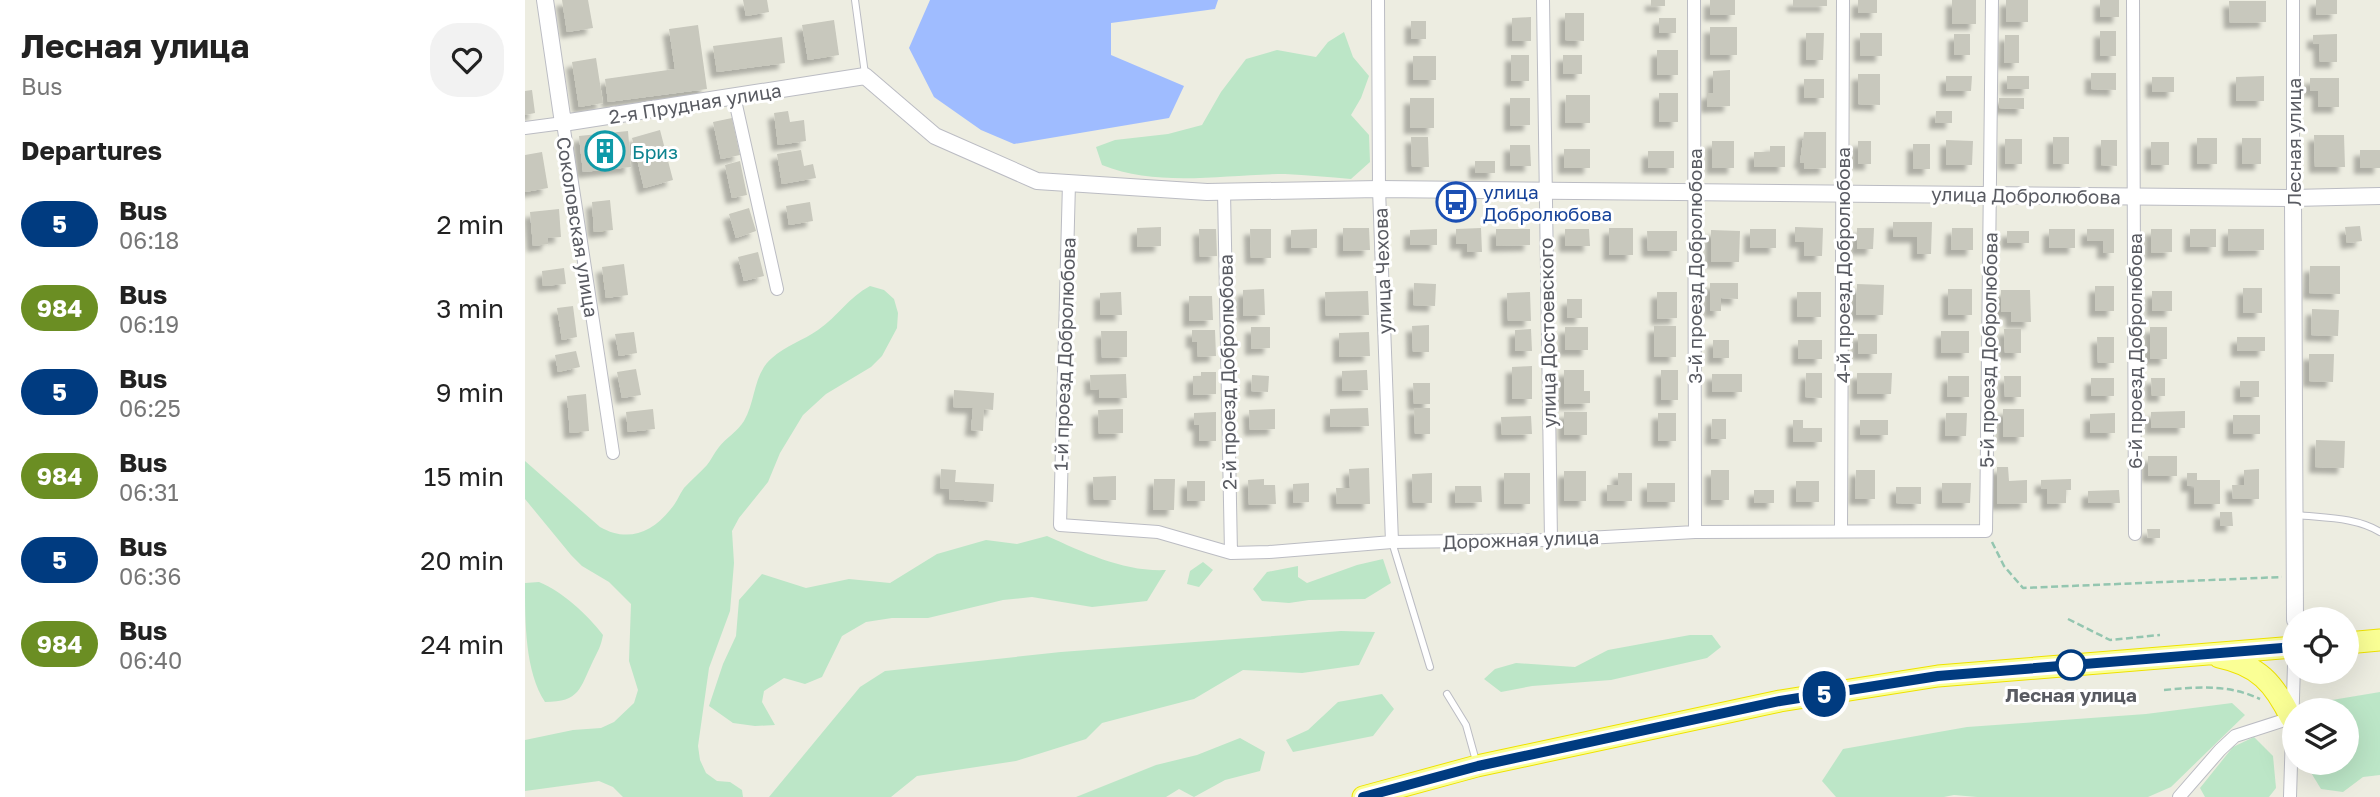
<!DOCTYPE html>
<meta charset="utf-8">
<style>
body{margin:0;font-family:"Golos Text",sans-serif;background:#f2f2f2;color:#222;height:100vh;display:flex;flex-direction:column;font-size:26px;white-space:nowrap}
*{box-sizing:border-box;margin:0}
p{font-size:23px;color:#767676}
.icon{flex:none;width:38px;height:38px;fill:none;stroke:currentColor;stroke-width:2;stroke-linecap:round;stroke-linejoin:round}
.map{position:relative;flex:1;overflow:hidden}
.drawer{display:flex;flex-direction:column;background:#fff;width:525px}
.drawer>*{flex:none}
.badge{padding:0 14px;border-radius:23px;font-size:24px;line-height:46px}
.buttons{position:absolute;left:1757px;top:607px;display:grid;gap:14px}
.buttons a{display:grid;place-items:center;width:77px;height:77px;border-radius:50%;background:#fff;box-shadow:0 7px 28px #0002;font-size:35px}
.map>.badge{position:absolute;translate:-50% -50%;box-shadow:0 0 0 4px #fff}
h2{padding:0 21px;font-size:26px;line-height:63px}
.round{display:grid;place-items:center;flex:none;width:74px;height:74px;border-radius:28px;background:#f2f2f2}
.overview{display:flex;align-items:center;justify-content:space-between;height:119px;padding:0 21px}
h1{font-size:33px;font-weight:700;line-height:52px}
ul{padding:0;list-style:none}
li{display:flex;align-items:center;gap:21px;height:84px;padding:0 21px}
li div{flex:1}
li b{display:block;font-size:26px}
li em{font-style:normal}
li .badge{min-width:77px;font-weight:700;text-align:center}
main{display:flex;flex:1;min-height:0}
.map>svg:first-child{display:block}
.green{fill:#bce6c7}
.water{fill:#9fbcff}
.building{fill:#c8c8bd;filter:url(#shadow)}
.lines{fill:none;stroke-linecap:round;stroke-linejoin:round}
.service-casing{stroke:#bbbcc3;stroke-width:8}
.minor-casing{stroke:#bbbcc3;stroke-width:14}
.tertiary-casing{stroke:#bbbcc3;stroke-width:18}
.trunk-casing{stroke:#eee200;stroke-width:23}
.path{stroke:#94c6b0;stroke-width:2.5;stroke-dasharray:7 3.5;stroke-linecap:butt}
.service{stroke:#fff;stroke-width:6}
.minor{stroke:#fff;stroke-width:12}
.tertiary{stroke:#fff;stroke-width:16}
.trunk{stroke:#faff95;stroke-width:21}
.line-casing{stroke:#fff;stroke-width:16}
.line{stroke:#003b80;stroke-width:10}
.stop-dot{fill:#fff;stroke:#003b80;stroke-width:3.5}
.labels{text-anchor:middle;dominant-baseline:central;stroke-width:6;stroke-linejoin:round;paint-order:stroke}
.street-label{font-size:19px;fill:#595b62;stroke:#fff}
.culture-label{font-size:19px;fill:#0d838f;stroke:#fff;text-anchor:start}
.transit-label{font-size:19px;fill:#164399;stroke:#fff;text-anchor:start}
.stop-label{font-size:19px;font-weight:bold;fill:#595b62;stroke:#fff}
</style>
<main>
<section class="drawer">
<div class="overview"><div><h1>Лесная улица</h1><p>Bus</p></div><a class="round"><svg class="icon" aria-label="heart" viewBox="0 0 24 24"><path d="M12 20l-8-8c-3-5 5-10 8-4 3-6 11-1 8 4z"/></svg></a></div>
<h2>Departures</h2>
<ul>
<li><span class="badge" style="background:#003b80;color:#fff">5</span><div><b>Bus</b><p>06:18</p></div><em>2 min</em></li>
<li><span class="badge" style="background:#6b8e23;color:#fff">984</span><div><b>Bus</b><p>06:19</p></div><em>3 min</em></li>
<li><span class="badge" style="background:#003b80;color:#fff">5</span><div><b>Bus</b><p>06:25</p></div><em>9 min</em></li>
<li><span class="badge" style="background:#6b8e23;color:#fff">984</span><div><b>Bus</b><p>06:31</p></div><em>15 min</em></li>
<li><span class="badge" style="background:#003b80;color:#fff">5</span><div><b>Bus</b><p>06:36</p></div><em>20 min</em></li>
<li><span class="badge" style="background:#6b8e23;color:#fff">984</span><div><b>Bus</b><p>06:40</p></div><em>24 min</em></li>
</ul>
</section>
<div class="map">
<svg width="1855" height="797" viewBox="0 0 1855 797">
<defs>
<filter id="shadow"><feDropShadow dx="-6" dy="6" stdDeviation="2" flood-color="#0004"/></filter>
</defs>
<rect width="100%" height="100%" fill="#edede1"/>
<path class="green" d="M819,32l9,25 16,19 -8,22 -10,17 18,20 1,27 -19,17c-22,-2 -44,-4 -66,-5 -60,0 -126,14 -183,-9l-6,-18 19,-7 53,-6 34,-9 19,-33 25,-33 31,-9 39,7 12,-15z
M345,286l14,4 10,9 4,14 -1,15 -15,28 -11,11 -45,27 -23,21 -23,38 -12,29 -29,36 -7,13 2,32 -4,48 -21,57 -11,78 2,14 6,13 11,8 13,1 12,8 1,7h-120l-10,-10 -14,-6 -74,10v-51l48,-10 28,-2 13,-6 20,-19 4,-13 -9,-29 2,-57 -22,-22 -27,-16 -11,-11 -46,-56v-38l75,66c26,15 51,7 70,-17 6,-6 9,-15 14,-22 7,-8 16,-15 23,-23 4,-5 7,-12 12,-18 7,-9 19,-16 25,-26 12,-20 9,-47 28,-63 13,-12 32,-18 46,-28 19,-13 31,-33 52,-44z
M522,536c38,17 77,36 119,34l-19,31 -55,6 -60,-10 -29,3 -75,18h-36l-26,4 -24,14 -20,41 -17,7 -21,-6 -20,13 -2,11 13,23 -20,1 -22,-3 -24,-17 14,-42 13,-28 3,-36 23,-26 44,14 43,-9 41,4 47,-29 49,-14 31,4z
M858,559l8,24 -26,16 -56,1 -20,3 -27,-2 -9,-12 14,-17 31,-6v11l9,6 50,-18z
M678,562l10,8 -14,17 -12,-3 3,-13z
M14,582c24,10 48,32 64,53 -2,11 -5,16 -10,26 -13,27 -13,41 -48,41 -20,-31 -20,-79 -20,-119z
M816,631l34,1 -16,33 -57,8 -59,-3 -49,29 -92,24 -16,16 -70,22 -99,15 -26,21h-122l91,-110 25,-16 176,-19z
M1165,635h22l9,12 -14,11 -96,22 -79,6 -31,6 -17,-13 11,-10 21,-6 59,4 33,-17z
M1855,692v83l-17,2 -20,15 -22,-3 -11,-18 3,-8h34v-53h-37l-2,-6z
M857,694l12,15 -21,27 -80,16 -7,-12 22,-10 30,-28z
M1707,703l13,12 -74,72 -23,10h-171l-23,-2 -10,2h-108l-14,-16 21,-32 124,-22 179,-13z
M1729,737l19,19 3,32 -7,9h-64l-5,-9 33,-41z
M715,738l25,14 -5,19 -35,9 -31,17 -15,-8 -13,8h-90l80,-32 41,-10z"/>
<path class="water" d="M405,0h288l-3,9 -104,14v32l73,31 -15,32 -155,26 -33,-14 -47,-33 -25,-49z"/>
<path class="building" d="M37,0h26l5,28 -26,4z
M218,0h24l2,12 -23,4z
M1126,0h14v6h-14z
M1185,0h25v15h-25z
M1268,0h34v6h-34z
M1333,0h19v13h-19z
M1427,0h24v24h-24z
M1481,0h22v22h-22z
M1575,0h19v17h-19z
M1791,0h21v14l-21,1z
M1704,1h37v21l-36,1z
M1040,13h19v28l-19,-1z
M1006,17v24h-19v-23z
M1134,18h17v15h-17z
M309,20l5,35 -31,5 -6,-35z
M886,21h15v18h-15z
M173,25l9,64 -99,13 -3,-23 70,-10 -6,-40z
M1185,27h27v28h-27z
M1575,31h16v25h-16z
M1281,33h18l-1,27h-17z
M1335,33h22v23h-22z
M1429,34h16v21h-16z
M1812,34v28h-17l-1,-18h-6v-9z
M1480,35h14v28h-15z
M257,37l3,26 -68,9 -4,-26z
M1132,50h21v25h-21z
M986,55h18v26h-18z
M1038,55h19v19h-19z
M888,56h23v24h-23z
M71,58l7,45 -24,4 -7,-45z
M1205,70v36l-23,1v-14h6v-22z
M1566,73h25v17l-25,-1z
M1333,74h22v31l-22,-1z
M1421,76h26l-1,15h-25z
M1482,76h22v13h-22z
M1739,76v25h-28v-24z
M1627,77h22v15h-22z
M1785,78h29v29h-21v-16h-8z
M1279,79h20v19h-20z
M7,90l3,23 -10,2v-24z
M1134,93h19v29h-19z
M1041,95h24v28h-25z
M885,98h24v30h-24z
M985,98h20v27l-20,1z
M1474,98h25v11l-25,-1z
M263,111l2,11 14,-2 2,21 -28,4 -4,-32z
M1411,111h16v12h-17z
M207,118l8,37 -19,4 -8,-37z
M135,130l13,50 -29,8 -12,-50z
M103,131l3,36 -48,5 -4,-36z
M1279,132h22v36l-22,1v-6h-4z
M1789,135h30l1,32h-30z
M886,137h17l1,30h-17z
M1528,137h16v27h-16z
M1672,138h20v26h-20z
M1717,138h19v26h-19z
M1480,139h17v25h-17z
M1421,140l27,1 -1,24h-26z
M1576,140h16v26l-16,-1z
M1187,141h22v27h-22z
M1333,141h13v23h-13z
M1626,142h18v23h-18z
M1388,144h17v25h-17z
M985,145h20l1,21h-21z
M1245,146h15v21h-31v-15h16z
M1039,149h26v19h-26z
M276,150l3,16 9,-2 3,14 -34,6 -5,-30z
M1835,150h20v18h-20z
M1123,151h26v17h-26z
M17,152l6,36 -23,4v-37z
M215,161l7,34 -15,3 -7,-33z
M950,161h20v12h-20z
M85,200l3,30 -19,2 -2,-30z
M285,202l3,19 -24,4 -3,-19z
M224,208l7,23 -20,7 -7,-24z
M34,209l2,28 -13,1v6l-15,2 -3,-34z
M1368,222h39l-1,32h-14v-17h-24z
M1835,226l2,15 -15,2 -2,-16z
M636,227v19l-24,1v-19z
M1270,227l28,1 -1,28h-18v-14h-9z
M818,228h26l1,22 -27,1z
M956,228l1,24h-15v-8h-11v-15z
M1084,228h24v27h-24z
M1332,228h17l-1,21h-16z
M1427,228h21v22h-22z
M674,229h17l1,27 -17,1z
M725,229h21v29h-20z
M792,229v19h-26v-18z
M912,229v16h-27v-15z
M971,229h34v16l-34,1z
M1040,229h24l1,17h-25z
M1225,229h26v19h-26z
M1524,229h26v19h-26z
M1562,229h27v24h-11v-12h-16z
M1626,229h21v23l-21,1z
M1665,229h26v18h-26z
M1703,229h36v21l-36,1z
M1186,230l29,1 -1,31h-28z
M1122,231h30v20h-29z
M1482,231h22v12h-22z
M233,252l6,24 -20,5 -6,-24z
M99,264l4,31 -22,3 -4,-31z
M1785,266h30v28l-31,-1z
M39,268l2,16 -23,2 -1,-15z
M889,283l22,1 -1,22 -22,-1z
M1185,283h28v16l-17,-1v13h-11z
M1332,284l27,1 -1,30h-27z
M1570,286h19v25h-19z
M1718,288h19v25h-19z
M739,289l1,26 -22,1v-26z
M1423,289h24v26h-24z
M1476,290h29l1,32h-20v-10h-10z
M843,291l1,24 -43,1 -1,-24z
M1627,291h20v20h-20z
M596,292l1,23h-22v-22z
M1005,292l1,29h-23l-1,-28z
M1132,292h20v26l-20,1z
M1272,292h24v25h-24z
M664,296h23l1,24 -24,1z
M1042,299h15v19h-15z
M48,306l4,31 -15,3 -5,-32z
M1787,309l27,1 -1,26 -27,-1z
M904,325v27h-16l-1,-26z
M1129,326h22v31h-22z
M726,327h19v21l-19,1z
M1040,327h23v23h-23z
M1625,327h17v32h-17z
M1006,329l1,22h-17v-21z
M1479,329h17v24h-16z
M667,330h23l1,26 -18,1 -1,-15h-5z
M576,331h26v26l-25,1z
M1416,331h28v22h-28z
M109,332l3,21 -18,3 -4,-22z
M844,332l1,24 -31,1v-24z
M1333,334h19v20h-19z
M1572,337h17v26h-16z
M1712,337h28v14h-28z
M1188,340h16v18h-16z
M1273,340h24v19h-24z
M51,351l4,16 -22,5 -3,-17z
M1784,354h25l-1,28 -24,-1z
M1007,366v33h-20v-32z
M111,369l5,26 -19,3 -5,-26z
M842,370l1,20 -26,1v-20z
M1039,370h20v21h6v12l-26,1z
M1136,370h17v30h-17z
M676,372h15v22l-23,1v-19h8z
M1281,373h16v25l-17,-1z
M1332,373h35l-1,21h-34z
M601,374l1,24h-28v-9l-8,1 -1,-15z
M1187,374h30v18h-30z
M727,375l17,1 -1,16 -17,-1z
M1423,376h21v21h-22z
M1479,376h17v21h-16z
M1566,378h23v18h-23z
M1626,378h14v18h-13z
M1715,381h19v16h-19z
M888,383h17v21h-16z
M429,390l40,3 -1,17 -9,-1 -1,22 -12,-1 2,-22 -20,-1z
M61,394l3,37 -19,2 -3,-37z
M843,408l1,18 -39,1v-18z
M889,408h16v26h-15z
M128,409l2,20 -27,3 -2,-20z
M598,409v24l-24,1 -1,-24z
M750,409v20l-25,1 -1,-20z
M1478,409h21v28h-21z
M1660,411v17h-34v-16z
M691,412v29h-17v-16h-5v-12z
M1039,412h23v23h-23z
M1133,413h18v28h-18z
M1421,413h21l-1,23h-21z
M1590,413v20h-25v-19z
M1708,415h27v19h-27z
M1006,416l1,18 -30,1 -1,-18z
M1187,419h14v20h-15z
M1268,420h10v8h19v14h-29z
M1335,420h28v15h-28z
M1791,440l29,1 -1,27 -29,-1z
M1623,456h29v20h-29z
M1472,467h11l1,14 18,-1v23l-30,1z
M844,468l1,36h-33l-1,-16h14l-1,-19z
M416,469l15,1 -1,12 39,2 -1,18 -44,-3v-10l-9,-1z
M1734,469v30h-26l-1,-14h12v-15z
M1186,470h18v30h-18z
M1331,470h19v29h-20z
M1039,471h22v30h-22z
M907,473v30h-19l-1,-29z
M979,473h26v31h-26z
M1093,473h14v28h-25v-16h11z
M1662,473h10v7h23v24h-26v-18h-7z
M591,476v24h-22l-1,-23z
M629,479h21l-1,31h-21z
M739,479v6h11l1,19 -27,1 -1,-25z
M1546,479v11h-5v13l-19,1v-15h-6v-9z
M662,481h18v20h-18z
M1271,481h23v21h-23z
M784,483v19l-16,1v-19z
M1122,483h28v19h-28z
M1417,483h29l-1,20h-28z
M930,486h26l1,16 -27,1z
M1371,487h25v17l-25,-1z
M1229,490h20v13h-20z
M1594,490l1,13h-32v-12z
M1695,512h12l1,14h-13z
M1622,529h13v9h-12z"/>
<g class="lines">
<g class="service-casing">
<path id="service" d="M330,0l10,74
M1772,515c27,3 59,2 83,17
M867,542l38,125
M922,694l19,31 10,36"/>
</g>
<g class="minor-casing">
<path id="minor" d="M853,0l1,189 13,353
M1018,0l8,540
M1169,0l1,532
M1608,0l2,534
M1768,0v198
M209,96l43,193
M0,128l38,-5 50,330
M544,183l-9,342 98,7 73,21 38,-1 123,-10 159,-2 144,-8 291,-1 6,-531
M699,192l7,361
M1316,530l2,-530
M1654,797l41,-47 15,-14 56,-18
M1765,797l4,-132"/>
</g>
<g class="tertiary-casing">
<path id="tertiary" d="M20,0l18,123 302,-47 70,60 102,45 170,11 172,-3 914,9 87,-2
M1768,198l2,422"/>
</g>
<g class="trunk-casing">
<path id="trunk" d="M1822,643l33,-3
M1694,657c39,8 55,26 72,61
M838,797l114,-31 303,-65 158,-25 356,-29"/>
</g>
<path class="path" d="M1467,542l12,24 19,22 259,-11
M1543,619l42,21 50,-5
M1639,690c34,-3 64,-6 96,9"/>
<use href="#service" class="service"/>
<use href="#minor" class="minor"/>
<use href="#tertiary" class="tertiary"/>
<use href="#trunk" class="trunk"/>
</g>
<g class="lines">
<g class="line-casing">
<path id="line" d="M838,797l115,-31 302,-65 158,-25 356,-29"/>
</g>
<use href="#line" class="line"/>
</g>
<defs>
<g id="building-ring" transform="scale(2.0125)"><circle r="9.5" fill="#fff" stroke="#0f9aa8" stroke-width="1.5"/><path d="M-4-6H4V6H1V3H-1V6H-4ZM-2.5-4.3h1.7v1.8h-1.7ZM.8-4.3h1.7v1.8H.8ZM-2.5-1h1.7V.8h-1.7ZM.8-1h1.7V.8H.8Z" fill="#0f9aa8"/></g>
<g id="bus-ring" transform="scale(2.0125)"><circle r="9.5" fill="#fff" stroke="#1a4fb4" stroke-width="1.5"/><path d="M-5-6H5V4H4V6H2V4H-2V6H-4V4H-5ZM-3.5-4V0h7V-4ZM-3.5 1.2v1.5H-2V1.2ZM2 1.2v1.5H3.5V1.2Z" fill="#1a4fb4"/></g>
</defs>
<g fill-rule="evenodd">
<use href="#building-ring" x="80" y="151"/>
<use href="#bus-ring" x="931" y="202"/>
</g>
<circle class="stop-dot" cx="1546" cy="665" r="14"/>
<g class="labels">
<g class="street-label">
<text transform="translate(170 103) rotate(-9)">2-я Прудная улица</text>
<text transform="translate(1768 142) rotate(-90)">Лесная улица</text>
<text transform="translate(1501 195) rotate(1)">улица Добролюбова</text>
<text transform="translate(53 227) rotate(81)">Соколовская улица</text>
<text transform="translate(1317 265) rotate(-90)">4-й проезд Добролюбова</text>
<text transform="translate(1169 266) rotate(-90)">3-й проезд Добролюбова</text>
<text transform="translate(857 271) rotate(-92)">улица Чехова</text>
<text transform="translate(1022 333) rotate(-91)">улица Достоевского</text>
<text transform="translate(1463 350) rotate(-89)">5-й проезд Добролюбова</text>
<text transform="translate(1609 351) rotate(-90)">6-й проезд Добролюбова</text>
<text transform="translate(539 354) rotate(-88)">1-й проезд Добролюбова</text>
<text transform="translate(702 372) rotate(-91)">2-й проезд Добролюбова</text>
<text transform="translate(996 539) rotate(-2)">Дорожная улица</text>
</g>
<g class="culture-label">
<text x="107" y="151">Бриз</text>
</g>
<g class="transit-label">
<text x="958" y="191">улица<tspan x="958" dy="22">Добролюбова</tspan></text>
</g>
<g class="stop-label">
<text x="1546" y="694">Лесная улица</text>
</g>
</g>
</svg>
<div class="buttons">
<a><svg class="icon" aria-label="locate" viewBox="0 0 24 24"><circle cx="12" cy="12" r="6"/><path d="M12 2v4M12 18v4M2 12h4M18 12h4"/></svg></a>
<a><svg class="icon" aria-label="layers" viewBox="0 0 24 24"><path d="M12 4l9 5-9 5-9-5zM3 14l9 5 9-5"/></svg></a>
</div>
<b class="badge" style="left:1299px;top:694px;background:#003b80;color:#fff">5</b>
</div>
</main>
